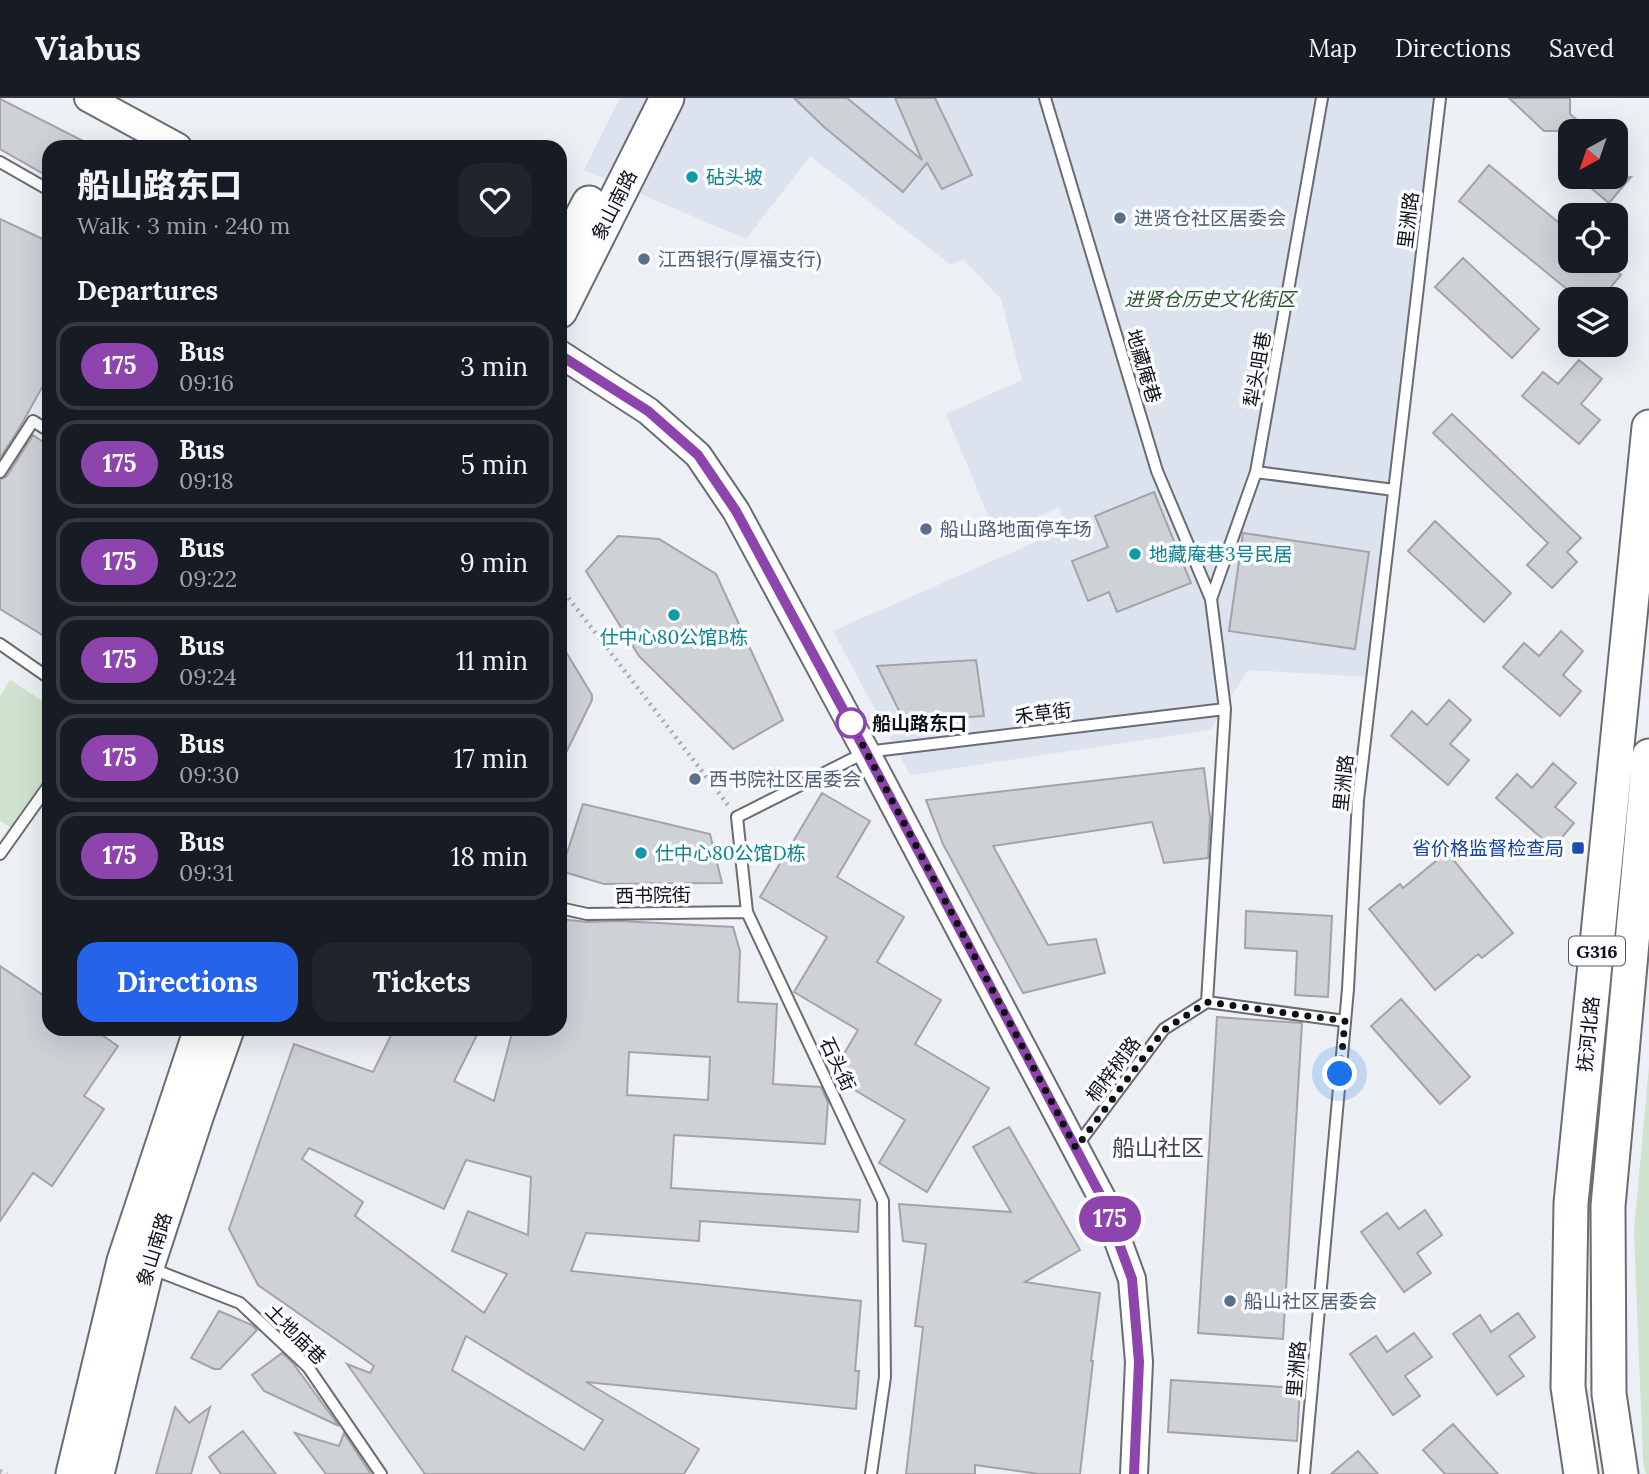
<!DOCTYPE html>
<meta charset="utf-8">
<style>
body{margin:0;font-family:Lora,"Noto Sans SC",serif;background:#20242c;color:#f1f3f6;height:100vh;display:flex;flex-direction:column;font-size:26px;white-space:nowrap}
*{box-sizing:border-box;margin:0}
p{font-size:23px;color:#9ea1a6}
.icon{flex:none;width:38px;height:38px;fill:none;stroke:currentColor;stroke-width:2;stroke-linecap:round;stroke-linejoin:round}
.map{position:relative;flex:1;overflow:hidden}
.details{position:absolute;left:42px;top:42px;width:525px;height:896px;display:flex;flex-direction:column;background:#171b24;border-radius:21px;box-shadow:0 7px 28px #0002}
.details>*{flex:none}
.badge{padding:0 14px;border-radius:23px;font-size:24px;line-height:46px}
.needle{width:46px;rotate:220deg}
.controls{position:absolute;left:1558px;top:21px;display:grid;gap:14px}
.controls a{display:grid;place-items:center;width:70px;height:70px;border-radius:14px;background:#171b24;box-shadow:0 7px 28px #0002;font-size:35px}
.you{position:absolute;width:35px;height:35px;margin:-18px;border:5px solid #fff;border-radius:50%;background:#1a73e8;box-shadow:0 0 0 10px #1a73e833}
.map>.badge{position:absolute;translate:-50% -50%;box-shadow:0 0 0 4px #fff}
h2{padding:0 35px;font-size:26px;line-height:63px}
.round{display:grid;place-items:center;flex:none;width:74px;height:74px;border-radius:21px;background:#20242c}
.summary{display:flex;align-items:center;justify-content:space-between;height:119px;padding:0 35px}
h1{font-size:33px;font-weight:800;line-height:52px}
.primary-button{display:flex;gap:14px;margin-top:auto;padding:14px 35px}
.primary-button a{flex:1;height:80px;border-radius:21px;background:#2563eb;color:#fff;font-size:28px;font-weight:800;line-height:80px;text-align:center}
.primary-button a+a{background:#20242c;color:#f1f3f6}
ul{padding:0;list-style:none}
li{display:flex;align-items:center;gap:21px;height:88px;margin:0 14px 10px;padding:0 21px;border:4px solid #363941;border-radius:21px}
li div{flex:1}
li b{display:block;font-size:26px}
li em{font-style:normal}
li .badge{min-width:77px;font-weight:700;text-align:center}
header{display:flex;align-items:center;gap:42px;box-sizing:border-box;height:98px;padding:0 35px;background:#171b24;border-bottom:2px solid #363941}
header strong{font-size:33px}
nav{display:flex;gap:38px;margin-inline-start:auto;font-size:24px}
.map>svg:first-child{display:block}
.built{fill:#dce3ee}
.green{fill:#cfe2ce}
.building{fill:#ced1d5;stroke:#a2a4a8;stroke-width:2;fill-rule:evenodd}
.lines{fill:none;stroke-linecap:round;stroke-linejoin:round}
.service-casing{stroke:#696c70;stroke-width:14}
.tertiary-casing{stroke:#696c70;stroke-width:30}
.primary-casing{stroke:#696c70;stroke-width:37}
.path{stroke:#a8aaad;stroke-width:4.5;stroke-dasharray:2 5;stroke-linecap:butt}
.service{stroke:#fff;stroke-width:10}
.tertiary{stroke:#fff;stroke-width:26}
.primary{stroke:#fff;stroke-width:33}
.line-casing{stroke:#fff;stroke-width:16}
.line{stroke:#8e44ad;stroke-width:10}
.walk{stroke:#101112;stroke-width:7;stroke-dasharray:0 12.6}
.culture-dot{fill:#0f9aa8;stroke:#fafcff;stroke-width:2.5}
.service-dot{fill:#5c6f8a;stroke:#fafcff;stroke-width:2.5}
.stop-dot{fill:#fff;stroke:#8e44ad;stroke-width:3.5}
.transit-dot{fill:#1a4fb4;stroke:#fafcff;stroke-width:2.5}
.labels{text-anchor:middle;dominant-baseline:central;stroke-width:7;stroke-linejoin:round;paint-order:stroke}
.shield{fill:#fafcff;stroke:#565859;stroke-width:2}
.shield-label{font-size:18px;font-weight:bold;fill:#101112}
.culture-label{font-size:19px;fill:#0d838f;stroke:#fafcff;text-anchor:start}
.street-label{font-size:19px;fill:#101112;stroke:#fafcff}
.service-label{font-size:19px;fill:#4e5e75;stroke:#fafcff;text-anchor:start}
.park-label{font-size:19px;font-style:italic;fill:#2e572d;stroke:#fafcff}
.stop-label{font-size:19px;font-weight:bold;fill:#101112;stroke:#fafcff;text-anchor:start}
.transit-label{font-size:19px;fill:#164399;stroke:#fafcff;text-anchor:end}
.quarter-label{font-size:23px;fill:#424447;stroke:#fafcff}
</style>
<header>
<strong>Viabus</strong>
<nav><a>Map</a><a>Directions</a><a>Saved</a></nav>
</header>
<div class="map">
<svg width="1649" height="1376" viewBox="0 0 1649 1376">
<rect width="100%" height="100%" fill="#eceff3"/>
<path class="built" d="M620,0h815l-67,579 -120,-7 -38,60 -300,45 -77,-144 232,-102 -6,-22 -62,30 -51,-123 76,-34 -21,-81 -38,-40 -12,6 -141,-109 -64,83 -162,-69z"/>
<path class="green" d="M10,582l39,25v72l-34,53 -15,-9v-125z
M1649,968v408h-3l-3,-14 -9,-229z"/>
<path class="building" d="M794,0h53l75,62 -27,-62h40l37,77 -30,14 -15,-26 -24,29 -79,-65z
M1509,0h61v16l20,17h-46z
M0,1l95,48h-46v30l-49,-28z
M1489,67l81,67v29h34l17,14 -20,24h-22l-120,-98z
M1578,79h53l-22,26z
M0,121l49,23v133l-29,52 -20,31z
M1463,160l76,71 -27,29 -77,-71z
M1579,262l23,19 -21,25 19,16 -21,24 -57,-48 21,-24 15,12z
M1452,316l129,124 -14,14 10,10 -25,26 -25,-23 21,-22 -115,-110z
M33,337l16,11v193l-49,-30v-129l7,-4z
M1154,394l37,91 -74,29 -8,-20 -21,9 -16,-40 36,-14 -13,-31z
M1435,423l76,72 -27,29 -76,-71z
M1243,435l126,19 -14,97 -126,-18z
M618,438l41,3 57,35 67,146 -50,29 -94,-93 -53,-85z
M1561,533l22,20 -20,24 18,16 -21,25 -57,-49 21,-24 15,13z
M560,544l32,53v5l-32,65z
M976,562l8,56 -80,5 -27,-55z
M1449,602l22,20 -21,24 19,16 -21,25 -57,-49 21,-25 15,14z
M1553,665l23,20 -21,24 19,16 -21,25 -57,-50 21,-24 15,14z
M1204,670l6,50 -2,40 -44,5 -12,-41 -159,24 55,99 48,-6 9,34 -82,20 -80,-149 -17,-44z
M822,695l48,28 -33,56 67,40 -27,45 64,38 -26,44 74,44 -62,104 -48,-29 26,-43 -72,-43 -1,-3 26,-44 -64,-38 33,-55 -67,-40z
M583,706l127,30 12,49 -118,1 -43,-13z
M1447,754l66,81 -31,25 -4,-4 -43,36 -66,-81 31,-25 3,4z
M1246,813l86,5 -4,81 -33,-2 2,-44 -52,-3z
M560,821l27,3 33,-1 113,6 7,24 -2,51 39,2 -4,80 48,3 7,15 -3,42 -151,-9 -3,53 189,12 -2,32 -158,-11 -1,20 -113,-8 -15,38 290,30 -6,70h4l-3,38 -270,-27 113,67 -15,25h-259l-78,-110 23,9 4,-7 -116,-81 -29,-56 65,-185 79,28 21,-43h86l-26,52 40,20 19,-72h47zM629,954l81,5 -2,43 -81,-5zM309,1050l135,61 22,-49 65,17 -3,58 -60,-24 -16,40 55,23 -23,39 -129,-97 8,-14 -61,-43zM466,1238l137,84 -19,30 -132,-80z
M0,868l49,33v30h44l25,17 -34,50 20,13 -52,77 -19,-13 -33,48z
M1401,901l69,78 -30,27 -69,-78z
M1217,919l85,6 -19,316 -85,-6z
M1009,1029l71,123 -55,32 75,11 -9,68h2l-13,113h-41l-64,-9v9h-69l17,-147 -8,-1 11,-82 -23,-3 -4,-37 112,8 -38,-65z
M1425,1112l17,25 -25,18 14,20 -27,19 -43,-60 26,-19 12,16z
M219,1213l33,14 5,5 -37,39h-6l-23,-11z
M1518,1215l17,24 -26,19 15,20 -27,19 -44,-61 27,-19 11,17z
M1414,1235l18,24 -27,19 15,20 -27,19 -43,-61 26,-18 11,16z
M282,1255l10,9 47,64 -75,-35 -12,-16z
M1171,1282l129,8 -3,53 -129,-9z
M175,1309l14,16 21,-16 -19,67h-35z
M1453,1326l45,50h-53l-22,-24z
M243,1333l33,43h-55l-12,-17z
M295,1335l44,13 5,-13 27,41h-45z
M1358,1353l20,23h-47z"/>
<g class="lines">
<g class="service-casing">
<path id="service" d="M0,64l49,28
M0,374l33,-51 16,10
M1256,374l138,18
M1211,501l45,-127 66,-374
M0,546l49,34
M0,756l49,-69
M560,810l27,6 160,-2
M1207,904l18,-293
M1076,1049l88,-118 43,-27 138,19
M150,1170l90,35 68,64 73,107
M871,1376l14,-97 -2,-176 -136,-289 -10,-95 129,-65 359,-43 -14,-110 -54,-128 -112,-373
M1304,1376l44,-485 10,-189 82,-702"/>
</g>
<g class="tertiary-casing">
<path id="tertiary" d="M88,0l90,49
M560,256l88,57 50,44 38,56 130,241 237,448 29,79 7,83 -5,112"/>
</g>
<g class="primary-casing">
<path id="primary" d="M560,161l29,-56
M560,213l107,-213
M73,1376l51,-213 77,-232
M97,1376l50,-207 50,-153 30,-85
M1581,1376l-13,-87 3,-184 78,-776
M1621,1376l-12,-80 -1,-188 41,-450"/>
</g>
<path class="path" d="M560,489l168,218
M0,1373l7,3"/>
<use href="#service" class="service"/>
<use href="#tertiary" class="tertiary"/>
<use href="#primary" class="primary"/>
</g>
<g class="lines">
<g class="line-casing">
<path id="line" d="M560,257l88,56 50,44 38,56 130,241 237,448 29,79 7,83 -5,112"/>
</g>
<use href="#line" class="line"/>
<path class="walk" d="M851,625l225,425 88,-118 43,-28 138,19 -5,53"/>
</g>
<g class="culture-dot">
<circle cx="692" cy="79" r="7"/>
<circle cx="1135" cy="456" r="7"/>
<circle cx="674" cy="517" r="7"/>
<circle cx="641" cy="755" r="7"/>
</g>
<g class="service-dot">
<circle cx="1120" cy="120" r="7"/>
<circle cx="644" cy="161" r="7"/>
<circle cx="926" cy="431" r="7"/>
<circle cx="695" cy="681" r="7"/>
<circle cx="1230" cy="1203" r="7"/>
</g>
<circle class="stop-dot" cx="851" cy="625" r="14"/>
<rect class="transit-dot" x="1571" y="743" width="14" height="14" rx="3.5"/>
<g class="labels">
<rect class="shield" x="1569" y="838.5" width="56" height="29" rx="5"/>
<g class="shield-label">
<text x="1597" y="853">G316</text>
</g>
<g class="culture-label">
<text x="706" y="79">砧头坡</text>
<text x="1149" y="456">地藏庵巷3号民居</text>
<text x="674" y="539" text-anchor="middle">仕中心80公馆B栋</text>
<text x="655" y="755">仕中心80公馆D栋</text>
</g>
<g class="street-label">
<text transform="translate(614 107) rotate(-63)">象山南路</text>
<text transform="translate(1408 122) rotate(-83)">里洲路</text>
<text transform="translate(1144 268) rotate(73)">地藏庵巷</text>
<text transform="translate(1257 271) rotate(-80)">犁头咀巷</text>
<text transform="translate(1043 615) rotate(-7)">禾草街</text>
<text transform="translate(1343 685) rotate(-84)">里洲路</text>
<text transform="translate(653 797) rotate(-1)">西书院街</text>
<text transform="translate(1588 936) rotate(-84)">抚河北路</text>
<text transform="translate(838 966) rotate(65)">石头街</text>
<text transform="translate(1113 971) rotate(-53)">桐梓树路</text>
<text transform="translate(154 1151) rotate(-73)">象山南路</text>
<text transform="translate(296 1236) rotate(45)">土地庙巷</text>
<text transform="translate(1296 1271) rotate(-85)">里洲路</text>
</g>
<g class="service-label">
<text x="1134" y="120">进贤仓社区居委会</text>
<text x="658" y="161">江西银行(厚福支行)</text>
<text x="940" y="431">船山路地面停车场</text>
<text x="709" y="681">西书院社区居委会</text>
<text x="1244" y="1203">船山社区居委会</text>
</g>
<g class="park-label">
<text x="1210" y="201">进贤仓历史文化街区</text>
</g>
<g class="stop-label">
<text x="872" y="625">船山路东口</text>
</g>
<g class="transit-label">
<text x="1564" y="750">省价格监督检查局</text>
</g>
<g class="quarter-label">
<text x="1158" y="1049">船山社区</text>
</g>
</g>
</svg>
<div class="controls">
<a><svg class="needle" viewBox="-14 -14 28 28"><path d="M0-13l5 13h-10z" fill="#e53935"/><path d="M0 13l5-13h-10z" fill="#9ea1a6"/></svg></a>
<a><svg class="icon" aria-label="locate" viewBox="0 0 24 24"><circle cx="12" cy="12" r="6"/><path d="M12 2v4M12 18v4M2 12h4M18 12h4"/></svg></a>
<a><svg class="icon" aria-label="layers" viewBox="0 0 24 24"><path d="M12 4l9 5-9 5-9-5zM3 14l9 5 9-5"/></svg></a>
</div>
<div class="you" style="left:1340px;top:976px"></div>
<b class="badge" style="left:1110px;top:1121px;background:#8e44ad;color:#fff">175</b>
<section class="details">
<div class="summary"><div><h1>船山路东口</h1><p>Walk · 3 min · 240 m</p></div><a class="round"><svg class="icon" aria-label="heart" viewBox="0 0 24 24"><path d="M12 20l-8-8c-3-5 5-10 8-4 3-6 11-1 8 4z"/></svg></a></div>
<h2>Departures</h2>
<ul>
<li><span class="badge" style="background:#8e44ad;color:#fff">175</span><div><b>Bus</b><p>09:16</p></div><em>3 min</em></li>
<li><span class="badge" style="background:#8e44ad;color:#fff">175</span><div><b>Bus</b><p>09:18</p></div><em>5 min</em></li>
<li><span class="badge" style="background:#8e44ad;color:#fff">175</span><div><b>Bus</b><p>09:22</p></div><em>9 min</em></li>
<li><span class="badge" style="background:#8e44ad;color:#fff">175</span><div><b>Bus</b><p>09:24</p></div><em>11 min</em></li>
<li><span class="badge" style="background:#8e44ad;color:#fff">175</span><div><b>Bus</b><p>09:30</p></div><em>17 min</em></li>
<li><span class="badge" style="background:#8e44ad;color:#fff">175</span><div><b>Bus</b><p>09:31</p></div><em>18 min</em></li>
</ul>
<div class="primary-button"><a>Directions</a><a>Tickets</a></div>
</section>
</div>
